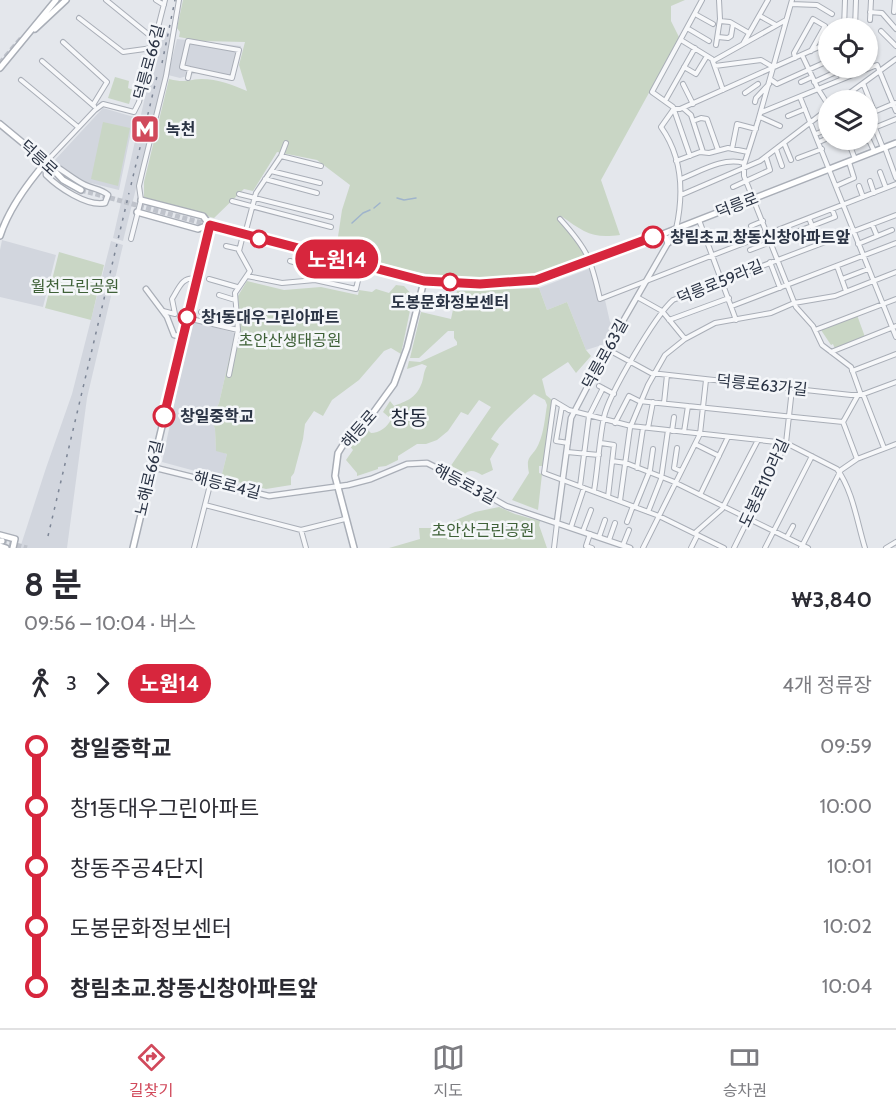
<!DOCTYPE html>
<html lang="ko">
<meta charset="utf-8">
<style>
body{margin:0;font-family:Cabin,"Noto Sans KR",sans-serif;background:#f2f2f3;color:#2b2b33;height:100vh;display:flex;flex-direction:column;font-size:22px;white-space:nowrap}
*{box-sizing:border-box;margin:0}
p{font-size:20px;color:#7c7c81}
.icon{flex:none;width:33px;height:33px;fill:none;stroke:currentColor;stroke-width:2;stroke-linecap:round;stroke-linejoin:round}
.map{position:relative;height:548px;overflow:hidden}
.sheet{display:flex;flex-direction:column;background:#fff;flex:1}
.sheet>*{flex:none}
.badge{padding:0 12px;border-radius:20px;font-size:21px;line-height:39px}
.fabs{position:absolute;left:818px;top:18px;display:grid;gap:12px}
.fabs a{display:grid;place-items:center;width:60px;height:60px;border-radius:50%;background:#fff;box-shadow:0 2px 4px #0004;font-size:30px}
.map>.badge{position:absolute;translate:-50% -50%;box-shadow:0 0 0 3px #fff}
.legs{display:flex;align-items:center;gap:9px;height:66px;padding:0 24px;font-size:20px}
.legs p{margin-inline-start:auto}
.summary{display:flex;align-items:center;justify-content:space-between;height:102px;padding:0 24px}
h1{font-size:33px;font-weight:700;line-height:45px}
ul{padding:0 24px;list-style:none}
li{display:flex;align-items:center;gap:21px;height:60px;font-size:22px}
li i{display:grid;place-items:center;width:9px;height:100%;margin:0 8px;background:currentColor}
li i::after{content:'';width:15px;height:15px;margin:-8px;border:4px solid;border-radius:50%;background:#fff}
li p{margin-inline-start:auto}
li:first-child i{background:linear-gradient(#0000 50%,currentColor 0)}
li:last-child i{background:linear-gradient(currentColor 50%,#0000 0)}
.tabs{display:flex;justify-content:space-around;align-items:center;height:84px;border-top:2px solid #e1e1e2;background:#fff;font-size:16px;color:#7c7c81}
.tabs a{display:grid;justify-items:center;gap:3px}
.tabs .active{color:#d1495b}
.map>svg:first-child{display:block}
.built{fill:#d2d6de}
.green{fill:#c9d6c5}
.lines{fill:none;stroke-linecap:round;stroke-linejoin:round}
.stream{stroke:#9fb4cc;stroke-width:1.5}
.secondary-tunnel{stroke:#bfc3cb;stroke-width:5;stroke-dasharray:5 2.5;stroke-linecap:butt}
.trunk-tunnel{stroke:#bfc3cb;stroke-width:6;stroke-dasharray:6 3;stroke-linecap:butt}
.minor-casing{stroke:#a9aeb7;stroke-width:6}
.tertiary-casing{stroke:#a9aeb7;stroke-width:7}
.secondary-casing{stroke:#a9aeb7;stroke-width:8}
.minor{stroke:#f7f8fa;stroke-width:4}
.tertiary{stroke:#f7f8fa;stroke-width:4.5}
.secondary{stroke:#fff;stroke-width:5}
.rail{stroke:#7d8696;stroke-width:1.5;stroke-dasharray:3 6;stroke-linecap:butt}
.line-1-casing{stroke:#fff;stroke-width:14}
.line-1{stroke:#d7263d;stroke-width:9}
.stop-1-dot{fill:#fff;stroke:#d7263d;stroke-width:3}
.labels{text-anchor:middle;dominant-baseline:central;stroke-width:5;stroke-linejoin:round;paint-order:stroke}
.street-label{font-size:16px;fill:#2b3445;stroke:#f4f6f9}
.poi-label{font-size:16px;font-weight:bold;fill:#2b3445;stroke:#f4f6f9;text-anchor:start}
.stop-label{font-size:16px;font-weight:bold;fill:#2b3445;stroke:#f4f6f9;text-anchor:start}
.park-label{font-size:16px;fill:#3f6138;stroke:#f4f6f9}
.quarter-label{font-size:20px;fill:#1d2536;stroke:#f4f6f9}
</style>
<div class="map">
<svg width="896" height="548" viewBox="0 0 896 548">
<rect width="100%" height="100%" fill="#e4e7ec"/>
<path class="built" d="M164,30l6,4 -7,45 -40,162 -10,-3 42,-185 5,-3z
M177,39l64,7 -7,34 -37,-7 -17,5 -12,-3z
M103,108l31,9 -15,73 -41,-10 -24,-19z
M2,240l54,15 -13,52 -43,-10v-47z
M111,241l12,4 -36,153 -20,150h-47l26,-80 26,-74z
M591,268l9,33 5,-1 5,22 6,3 -11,19 -19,6 -19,-48 -20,8 -8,-22z
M192,321l43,12 -16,70 -8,16 4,10 1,21 11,4 -6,24 -59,-16z"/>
<path class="green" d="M183,0h502l-14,6v15l8,16 -1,3 -77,140 19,55c-28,4 -36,-3 -59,-19l-3,4 21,23 7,12 -43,17 -30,6 -76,-2 -31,-6 -70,-20 6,-40 8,-25 -33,-25 -40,-8 -24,39 -9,-2 -30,29 -70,-19v-17l25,-103c16,4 17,1 32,0 18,0 31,6 46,12l-8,-26 6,-23 -44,-1 -22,-4 1,-5 -3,-4z
M115,77l14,4 -1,7 5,2 -4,14 -21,-6z
M103,122l27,6 -12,58 -27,-7z
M59,252l45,13 -13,55 -46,-12z
M247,281l37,9 37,-3 37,8 1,-5 13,2 4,-3 13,4 7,-8 8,1 9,10 -12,58 -10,-6 -7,3 -25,29 -27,20 -9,16 -9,-5 -9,13 -2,15 -9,34 -3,4v8l-25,4 -45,-11 6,-24 -11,-3 -1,-22 -4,-10 8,-16 16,-70 5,-4 -2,-33z
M539,288l8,22 20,-8 19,48 5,6 -15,17 -8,-11 -26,17 4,16 6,5 -8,66h-5v7l3,1 -4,36 -26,-10 17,-27c-4,-19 4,-15 10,-30 5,-11 6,-26 8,-38l-2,-5 -11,-6c-15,14 -33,28 -43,45l8,5 -9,15 3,11 -11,5c-6,-3 -12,-7 -18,0l-14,-8 41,-60 -12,-7 -11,15 -7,-3 -13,19 -11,9 -11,4h-9l-19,12v4l-12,6 -8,1v2l-21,7v-3l-11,-13 7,-10 -4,-5 16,-18 6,6c8,0 17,-6 20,-14l-8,-7 7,-11 4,5c12,-5 21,-7 27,-21 3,-6 2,-13 6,-19l-5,-2 -15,5 2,-8 11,1 37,-17v-3l-3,-4v-7h-6l-29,27h-9l11,-46 30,7 6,-28z
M857,315l8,22 -30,12 -2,-5 -2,1 -10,-15z
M499,507l16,7 25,7 -1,4 8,23h-158l31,-9 -1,-11h18l38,-16z"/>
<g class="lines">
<path class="stream" d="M397,198l7,2 12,-2
M374,208l6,-5
M352,223l11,-10 7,-3"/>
<path class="secondary-tunnel" d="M81,190l125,34
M2,541l25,7"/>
<path class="trunk-tunnel" d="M47,13l14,-13
M0,64l23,-27"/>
<g class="minor-casing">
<path id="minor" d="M106,0l48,39
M156,0l8,5
M792,0l-34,121 -14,44v11l52,131 17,19 9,19 29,22 10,28
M791,4l26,1 15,9
M870,12l12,1 14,16
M894,12l1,-12
M695,14l18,10
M760,16l16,9
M79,18l44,34 29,-4
M870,20l1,-20
M720,21l10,1 19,11
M687,28l22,13
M844,28l1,-28
M855,28l1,-28
M881,31l15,15
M718,37l10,1 3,-2 2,-12
M681,40l31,19 11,31
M63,42l44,40 -14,23
M743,44l25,-44
M716,45l4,-26 -1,-19
M802,55l16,34 9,14
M795,58l-1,-5 19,-34 12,7 -14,25
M42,61l52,45
M713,61l73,-41
M715,66l46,-6 12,7
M684,67l12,7 11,-18
M871,67v-27
M188,78l2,-9 -8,-2 6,-26 51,9 -7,28 -42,-9
M770,79l7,5 51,-23
M21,80l57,47
M801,82l11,-5
M814,82l24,-11 4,7
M863,83l11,28
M683,84l10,20
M853,91l4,9
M745,93l13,-9
M800,97l96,240
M840,100l56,-41
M665,101l30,-53
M755,102l1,-4 13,-14
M683,108l8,7 12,37
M673,109h7l148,-66
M673,110l-12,17c22,31 23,66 15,102
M762,112l115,-47 19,46
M869,113l14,35
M869,114l26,-11
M788,116l17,-7
M760,117l20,9
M693,121l8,-3 6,1 11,31
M874,128l22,-9
M816,134l12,-5
M819,142l9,-4
M784,143l7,17
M885,148l11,30
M732,149l5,-25 19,5
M776,149l6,17
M281,156l40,10
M690,156l-17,-49 -21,-15 50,-92
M798,158l24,-9
M855,159l-5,-13 19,-6 5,11
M676,161l24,-9 9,1 19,-5 20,4
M46,162l49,-52 8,-6 31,8 5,-10 26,-102
M271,171l49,12
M880,172l6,16
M265,179l52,14
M681,179c20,-8 42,-22 63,-16
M870,181l4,12
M836,186l18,-8 -5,-16
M859,186l4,11
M733,187l37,-17 -4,-13
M239,194l92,23
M681,195l79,-34 68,-52
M232,201l99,26
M809,218l10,26
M560,219c28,31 31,40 40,80l296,-115
M699,220l37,100
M872,224l5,12
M751,226l12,-5
M245,234l11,-41 25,-37 5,-13
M131,239l10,-39 -2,-14 4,-17 23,-93 13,-76
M858,244l34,-14
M226,246l13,3
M750,250l85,-33 -3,-8
M770,262l10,26
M837,266l9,25
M247,276l35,7 33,-3 41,9 3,-13 -41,-7 -28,-8
M209,279l28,8
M842,279l26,-10
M315,280l3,-11
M219,295l16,5
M637,297l25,14 23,28
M732,306l164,-63
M163,311l12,3 -3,-15c7,-11 10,-23 24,-20
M201,312l36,9
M187,318l51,12 -9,45
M669,320l60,-22
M238,330l-3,-37 15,-22 -11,-20 4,-16
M815,330l81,-31
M607,349l44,24 200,22h10l35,-13
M831,352l65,-26
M852,371l44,-17
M599,386l15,8
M863,394l21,54
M664,403l3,-28
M562,406l-6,35 12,2
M843,422l14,37
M843,422l15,-27
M615,423l14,-27 10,5 204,21
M648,428l5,-26
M672,431l2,-14
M684,432l4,-26
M601,443l13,2 -6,52
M695,444l24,12
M677,448l-3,20 7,3
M567,452l32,3
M612,461l14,2 46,18 136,67
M637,468l6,-40
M580,486l9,-70 14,-28
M594,491c4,-24 5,-50 10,-74 5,-23 51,-101 69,-117l223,-85
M700,495l28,-58
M620,501l10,-73 18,-43 17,-30 20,-16 30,-16 56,-10 23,-10 41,-7 61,-24
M205,505l96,25 44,-11
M635,507l15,-37 3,-21
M648,512l13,-33 7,-49
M627,522l6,-16
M571,527l13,-39
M301,530l5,18
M583,531l8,-21
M590,534l-4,12 6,2
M599,537l6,-17
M787,537l6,-11
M609,540l6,-17
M623,545l6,-15
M194,548l17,-67
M554,548l3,-25
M643,548l57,-114 6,-54
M691,548l6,-12 -1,-4 26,-23 36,-69
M724,548l-65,-32 -115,-43 10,-72 15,9 62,16 155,17 51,26c16,22 20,53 28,79
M734,548l52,-105 6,-54
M765,548l47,-92
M801,548l40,-78 16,-11 39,-15
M886,548l10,-6"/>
</g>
<g class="tertiary-casing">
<path id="tertiary" d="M46,162c12,3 26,17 39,23 8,4 16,4 23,10l-3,8c-18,4 -47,-16 -59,-28z
M146,289l21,28 7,18 8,2
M152,467l117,29 79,-11 23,-6 36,-15 20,-1 28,14 51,29 124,42
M557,522l14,-104 36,-69 69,-120"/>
</g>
<g class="secondary-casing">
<path id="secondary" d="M35,29l31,-29
M0,68l56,-68
M0,124l46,38 17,18 18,10
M141,200l62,16 6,8
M137,212l61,17 10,-4
M206,224l218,57 56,3 56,-4 55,-18 305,-119
M661,235l5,3 2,5
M0,236c9,-28 27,-52 46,-74
M0,535l15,4 -2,9
M0,541h2
M0,546l6,2
M133,548l77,-323
M354,548l-19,-72 3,-23 10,-16 25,-24 21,-29 13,-36 17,-67"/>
</g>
<use href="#minor" class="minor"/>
<use href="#tertiary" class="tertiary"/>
<use href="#secondary" class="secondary"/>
<path class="rail" d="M162,63l13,-63
M131,185l27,-113
M48,536l81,-343"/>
</g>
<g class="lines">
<g class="line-1-casing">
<path id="line-1" d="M164,416l46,-191 214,56 56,3 56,-4 117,-43"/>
</g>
<use href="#line-1" class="line-1"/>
</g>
<defs>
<g id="metro-square" transform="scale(1.5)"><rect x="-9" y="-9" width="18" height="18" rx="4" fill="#d1495b" stroke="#f4f6f9"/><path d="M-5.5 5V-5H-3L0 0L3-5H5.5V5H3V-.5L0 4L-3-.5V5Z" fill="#fff"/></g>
</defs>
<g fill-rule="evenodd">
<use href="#metro-square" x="145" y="129"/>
</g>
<g class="stop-1-dot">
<circle cx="653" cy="237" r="10"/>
<circle cx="259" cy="239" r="8"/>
<circle cx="450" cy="282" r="8"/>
<circle cx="187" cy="317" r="8"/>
<circle cx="164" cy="416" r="10"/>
</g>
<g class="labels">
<g class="street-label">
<text transform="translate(149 62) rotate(-75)">덕릉로66길</text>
<text transform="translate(39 158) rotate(42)">덕릉로</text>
<text transform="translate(737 205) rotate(-21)">덕릉로</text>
<text transform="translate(720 282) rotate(-22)">덕릉로59라길</text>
<text transform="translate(605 354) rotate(-61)">덕릉로63길</text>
<text transform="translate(762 385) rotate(6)">덕릉로63가길</text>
<text transform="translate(359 429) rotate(-49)">해등로</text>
<text transform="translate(149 478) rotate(-77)">노해로66길</text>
<text transform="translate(764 483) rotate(-65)">도봉로110라길</text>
<text transform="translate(465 484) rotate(28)">해등로3길</text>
<text transform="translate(227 485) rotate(14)">해등로4길</text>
</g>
<g class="poi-label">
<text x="166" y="129">녹천</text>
</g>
<g class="stop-label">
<text x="670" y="237">창림초교.창동신창아파트앞</text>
<text x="450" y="302" text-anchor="middle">도봉문화정보센터</text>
<text x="201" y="317">창1동대우그린아파트</text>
<text x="180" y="416">창일중학교</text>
</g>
<g class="park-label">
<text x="75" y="286">월천근린공원</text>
<text x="290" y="340">초안산생태공원</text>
<text x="483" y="530">초안산근린공원</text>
</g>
<g class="quarter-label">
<text x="409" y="418">창동</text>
</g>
</g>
</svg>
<div class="fabs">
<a><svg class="icon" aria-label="locate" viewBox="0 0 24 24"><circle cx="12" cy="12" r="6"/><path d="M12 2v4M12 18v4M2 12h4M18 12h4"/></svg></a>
<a><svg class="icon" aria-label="layers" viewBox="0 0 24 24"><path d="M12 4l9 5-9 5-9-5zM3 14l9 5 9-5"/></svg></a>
</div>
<b class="badge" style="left:337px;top:259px;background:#d7263d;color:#fff">노원14</b>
</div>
<section class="sheet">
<div class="summary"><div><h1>8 분</h1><p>09:56 – 10:04 · 버스</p></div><b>₩3,840</b></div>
<div class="legs"><svg class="icon" aria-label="walk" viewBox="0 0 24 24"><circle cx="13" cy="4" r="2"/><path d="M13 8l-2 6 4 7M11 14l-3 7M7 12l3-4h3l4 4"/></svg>3<svg class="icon" aria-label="forward" viewBox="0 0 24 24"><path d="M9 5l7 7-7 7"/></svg><b class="badge" style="background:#d7263d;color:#fff">노원14</b><p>4개 정류장</p></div>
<ul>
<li><i style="color:#d7263d"></i><b>창일중학교</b><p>09:59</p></li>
<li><i style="color:#d7263d"></i><span>창1동대우그린아파트</span><p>10:00</p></li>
<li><i style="color:#d7263d"></i><span>창동주공4단지</span><p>10:01</p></li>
<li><i style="color:#d7263d"></i><span>도봉문화정보센터</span><p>10:02</p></li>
<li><i style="color:#d7263d"></i><b>창림초교.창동신창아파트앞</b><p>10:04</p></li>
</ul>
</section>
<nav class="tabs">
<a class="active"><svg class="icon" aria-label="directions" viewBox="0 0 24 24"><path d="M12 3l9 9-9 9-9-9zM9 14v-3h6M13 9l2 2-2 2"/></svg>길찾기</a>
<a><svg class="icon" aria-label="map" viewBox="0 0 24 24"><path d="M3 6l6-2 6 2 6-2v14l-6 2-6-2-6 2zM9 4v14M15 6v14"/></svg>지도</a>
<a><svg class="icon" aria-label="tickets" viewBox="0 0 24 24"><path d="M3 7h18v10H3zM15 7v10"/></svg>승차권</a>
</nav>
